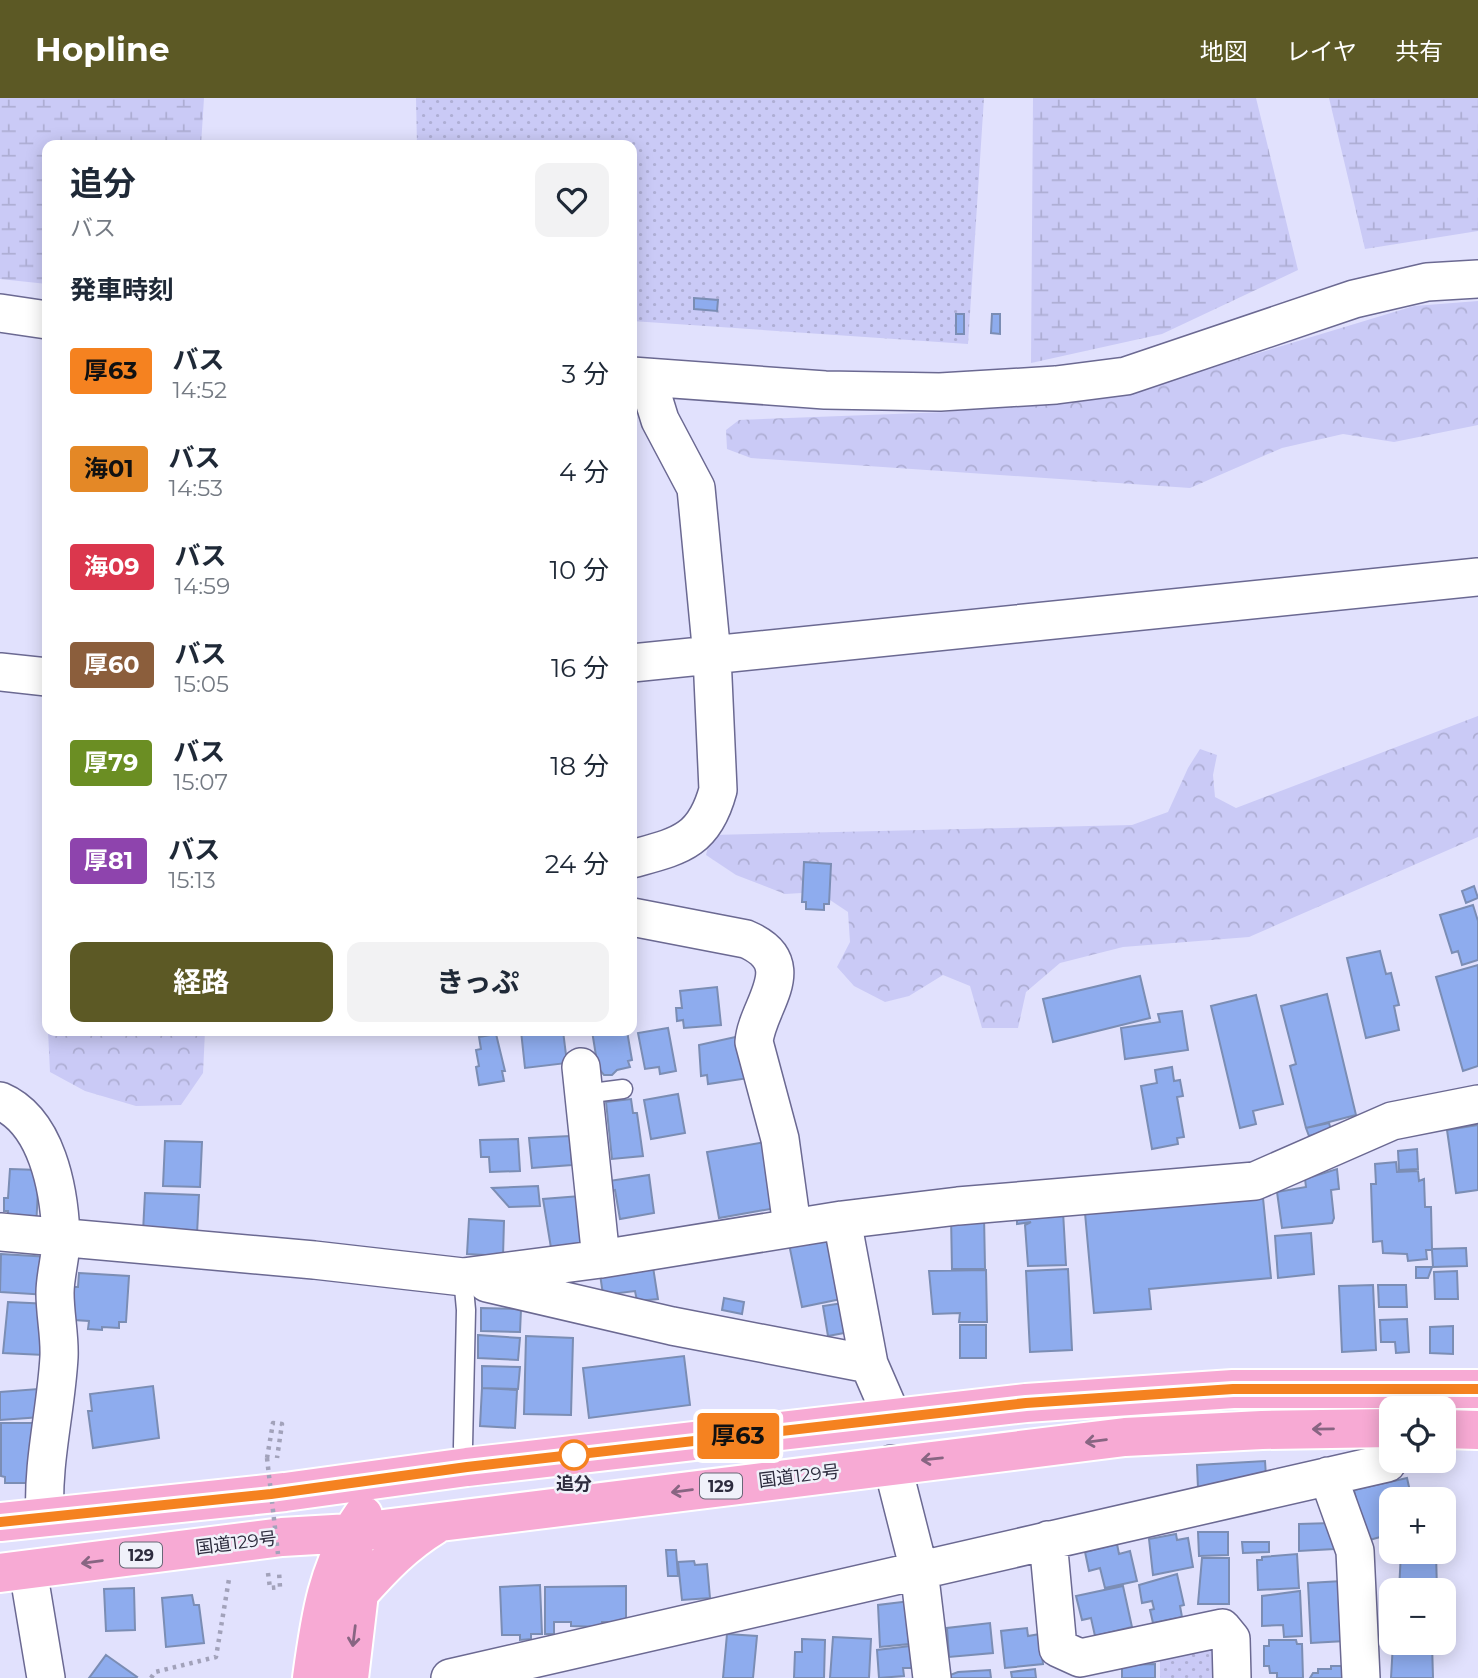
<!DOCTYPE html>
<html lang="ja">
<meta charset="utf-8">
<style>
body{margin:0;font-family:Montserrat,"Noto Sans JP",sans-serif;background:#f2f2f3;color:#1f2937;height:100vh;display:flex;flex-direction:column;font-size:26px;white-space:nowrap}
*{box-sizing:border-box;margin:0}
p{font-size:23px;color:#747a83}
.icon{flex:none;width:38px;height:38px;fill:none;stroke:currentColor;stroke-width:2;stroke-linecap:round;stroke-linejoin:round}
.map{position:relative;flex:1;overflow:hidden}
.details{position:absolute;left:42px;top:42px;width:595px;height:896px;display:flex;flex-direction:column;background:#fff;border-radius:14px;box-shadow:0 4px 18px #0003}
.details>*{flex:none}
.badge{padding:0 14px;border-radius:5px;font-size:24px;line-height:46px}
.fabs{position:absolute;left:1379px;top:1298px;display:grid;gap:14px}
.fabs a{display:grid;place-items:center;width:77px;height:77px;border-radius:14px;background:#fff;box-shadow:0 4px 18px #0003;font-size:35px}
.map>.badge{position:absolute;translate:-50% -50%;box-shadow:0 0 0 4px #fff}
h2{padding:0 28px;font-size:26px;line-height:63px}
.round{display:grid;place-items:center;flex:none;width:74px;height:74px;border-radius:14px;background:#f2f2f3}
.overview{display:flex;align-items:center;justify-content:space-between;height:119px;padding:0 28px}
h1{font-size:33px;font-weight:700;line-height:52px}
.action{display:flex;gap:14px;margin-top:auto;padding:14px 28px}
.action a{flex:1;height:80px;border-radius:14px;background:#5c5925;color:#fff;font-size:28px;font-weight:700;line-height:80px;text-align:center}
.action a+a{background:#f2f2f3;color:#1f2937}
ul{padding:0;list-style:none}
li{display:flex;align-items:center;gap:21px;height:98px;padding:0 28px}
li div{flex:1}
li b{display:block;font-size:26px}
li em{font-style:normal}
li .badge{min-width:77px;font-weight:700;text-align:center}
header{display:flex;align-items:center;gap:42px;box-sizing:border-box;height:98px;padding:0 35px;background:#5c5925;color:#fff}
header strong{font-size:33px}
nav{display:flex;gap:38px;margin-inline-start:auto;font-size:24px}
.map>svg:first-child{display:block}
.forest{fill:url(#forest-crowns)}
.wetland{fill:url(#wetland-marsh)}
.park{fill:url(#park-dots)}
.building{fill:#8eacee;stroke:#7b8db4;stroke-width:2}
.lines{fill:none;stroke-linecap:round;stroke-linejoin:round}
.lane-casing{stroke:#6b6992;stroke-width:21}
.street-casing{stroke:#6b6992;stroke-width:40}
.highway-casing{stroke:#fff;stroke-width:42}
.path{stroke:#a2a2ba;stroke-width:4.5;stroke-dasharray:3.5 5;stroke-linecap:butt}
.lane{stroke:#fff;stroke-width:18}
.street{stroke:#fff;stroke-width:37}
.highway{stroke:#f7aad4;stroke-width:38}
.path-bridge{stroke:#a2a2ba;stroke-width:4.5;stroke-dasharray:3.5 5;stroke-linecap:butt}
.oneway{stroke:#886582}
.line-casing{stroke:#fff;stroke-width:16}
.line{stroke:#f58220;stroke-width:10}
.stop-dot{fill:#fff;stroke:#f58220;stroke-width:3.5}
.labels{text-anchor:middle;dominant-baseline:central;stroke-width:5;stroke-linejoin:round;paint-order:stroke}
.shield{fill:#f0f1fa;stroke:#686776;stroke-width:2}
.shield-label{font-size:16px;font-weight:bold;fill:#2d2c3e}
.street-label{font-size:18px;fill:#2d2c3e;stroke:#f0f1fa}
.stop-label{font-size:18px;font-weight:bold;fill:#2d2c3e;stroke:#f0f1fa}
</style>
<header>
<strong>Hopline</strong>
<nav><a>地図</a><a>レイヤ</a><a>共有</a></nav>
</header>
<div class="map">
<svg width="1478" height="1580" viewBox="0 0 1478 1580">
<defs>
<pattern id="forest-crowns" width="20" height="18" patternUnits="userSpaceOnUse" patternTransform="scale(1.75)"><rect width="20" height="18" fill="#cacaf6"/><path d="M2 6a3 3 0 1 1 6 0M12 15a3 3 0 1 1 6 0" fill="none" stroke="#aeaed4"/></pattern>
<pattern id="wetland-marsh" width="20" height="14" patternUnits="userSpaceOnUse" patternTransform="scale(1.75)"><rect width="20" height="14" fill="#cacaf6"/><path d="M1 5h8M5 5V1M11 12h8M15 12V8" fill="none" stroke="#aeaed4"/></pattern>
<pattern id="park-dots" width="8" height="8" patternUnits="userSpaceOnUse" patternTransform="scale(1.75)"><rect width="8" height="8" fill="#cacaf6"/><path d="M2 2h.1M6 6h.1" fill="none" stroke="#aeaed4" stroke-width="1.8" stroke-linecap="round"/></pattern>
</defs>
<rect width="100%" height="100%" fill="#e1e1fd"/>
<path class="forest" d="M1478,203v124l-84,17 -51,-8 -61,14 -92,40 -439,-30 -24,-9 -1,-19 13,-10 208,-8 196,-24 271,-82z
M1478,618v121l-229,100 -126,10 -63,16 -34,29 -8,36h-36l-12,-42 -27,-11 -34,21 -24,6 -31,-16 -17,-19 13,-25 -2,-30 -30,-20 -33,2 -49,-19 -30,-20 5,-20 421,-10 36,-13 20,-44 12,-19 17,6 -4,20 2,22 21,11z
M48,933h157l-2,42 -22,32 -45,1 -51,-15 -35,-19z"/>
<path class="wetland" d="M0,0h204l-3,47h-154v139l-47,-5z
M1033,0h223l42,172 -136,64 -131,29z
M1329,0h149v133l-113,18z"/>
<path class="park" d="M416,0h568l-16,246 -336,-23v-176h-215z
M1208,1545l11,8v27h-59v-25z"/>
<path class="building" d="M694,200l24,2 -1,11 -23,-2z
M956,216h8v20h-8z
M992,216h8v20l-9,-1z
M804,764l27,2 -2,40h-5v6l-18,-1v-7h-4z
M1474,788l4,12 -12,5 -4,-12z
M1473,807l5,16v39l-16,5 -4,-14 -6,2 -12,-38z
M1380,853l6,23 5,-1 8,32 -5,1 5,24 -33,8 -19,-80z
M1478,867v101l-15,5 -27,-94z
M1140,878l10,42 -97,24 -10,-43z
M717,889l4,38 -37,3 -1,-8 -6,1 -1,-13h6l-2,-17z
M1327,896l29,121 -50,13 -16,-62 6,-2 -15,-58z
M1256,897l27,109 -30,7 3,13 -16,4 -29,-122z
M1182,913l6,39 -63,9 -4,-31 39,-6 -2,-8z
M668,930l8,43 -16,3 -1,-7 -14,2 -7,-36z
M521,933h42l4,32 -42,5z
M592,933h35l5,29 -4,1 2,6 -13,3 -5,5h-8l-6,-7z
M496,936l9,37h-3l2,10 -25,4 -3,-18 3,-1 -3,-16 5,-1 -2,-12z
M749,936v44l-41,6 -1,-9 -6,1 -2,-31z
M1172,969l2,14 6,-1 3,16 -6,1 7,40 -7,1 1,6 -26,5 -11,-63 16,-3 -2,-13z
M678,996l7,39 -34,6 -7,-39z
M631,1001l2,14h4l6,43 -31,3 -6,-57z
M1329,1025l2,7 -22,6 -3,-8z
M1478,1027v65l-22,3 -9,-63z
M570,1038l2,29 -40,3 -3,-30z
M518,1041l2,32 -30,1 -1,-15h-8l-1,-17z
M165,1043l37,1 -2,45 -37,-1z
M771,1043l5,67 -57,10 -12,-66z
M1417,1051l1,20 -19,1 -1,-19z
M1396,1064l1,10 21,-1 1,10 5,-2 1,28h6l1,42 34,-1 1,18 -34,1 -1,-17h-6l1,9 -19,2 -1,-7 -24,-1 -1,-12 -9,1 -2,-58h5l-1,-20z
M10,1071l29,1 -3,58 -29,-1 1,-16h-4v-13h4z
M1337,1071l2,20 -8,1 3,28 -2,5 -50,5 -5,-36 29,-5 -1,-8z
M649,1077l5,38 -34,6 -5,-29 -4,1 -2,-10z
M538,1088l2,20 -31,1 -17,-19z
M145,1095l54,2 -2,39 -54,-2z
M580,1098l4,49 -33,3 -8,-49z
M1263,1100l8,80 -122,11 2,20 -57,4 -9,-100z
M1063,1113l3,54 -38,1 -3,-41 6,-3 -14,2v-8z
M984,1117l1,54h-33l-1,-53z
M469,1121l35,2 -1,35 -36,-2z
M1311,1135l3,41 -36,4 -3,-42z
M833,1137l13,63 -44,9 -13,-63z
M1,1156l49,3 -2,38 -48,-3z
M653,1169l5,32 -21,2 -2,-10 -32,4 -3,-21z
M1416,1169h16l-4,11h-12z
M1068,1171l4,81 -42,2 -4,-81z
M986,1172l1,52h-28l1,-9 -27,1 -4,-43z
M1457,1173l1,28h-23l-1,-27z
M79,1175l50,3 -3,46h-7v6l-17,-1v3l-14,-1 1,-8 -15,-1 -1,-33h5z
M1373,1187l3,65 -34,2 -3,-66z
M1378,1187h28l1,22h-28z
M724,1200l20,4 -2,12 -20,-4z
M8,1204l42,2 -6,51 -41,-2z
M850,1204l5,29 -27,5 -5,-30z
M481,1210l40,1 -1,23 -39,-1z
M1407,1221l2,33 -13,1 -1,-11h-14l-1,-22z
M960,1227h26v33h-26z
M1453,1228v28l-23,-1v-26z
M478,1237l42,3 -2,22 -40,-2z
M526,1238l47,2 -2,77 -47,-1z
M684,1258l6,49 -101,13 -6,-50z
M482,1268l38,1 -2,22 -36,-1z
M153,1288l6,52 -66,10 -5,-37h4l-2,-17z
M482,1290l35,2 -2,38 -35,-2z
M38,1291l3,28 -41,3v-28z
M1,1325h40l-7,60h-29v-6l-4,-1z
M1265,1363l1,15 -68,12 -1,-23z
M1407,1380l5,22h-21v34l-25,7 -12,-51z
M1332,1425l2,26 -35,2v-27z
M1198,1434h30v23l-29,1z
M1176,1436l1,6 11,-2 5,29 -40,8 -4,-36z
M1242,1444h27v10l-26,1z
M1117,1446l2,10 11,-3 7,30 -32,7 -5,-20 -11,3 -4,-19z
M666,1452h10l2,26h-10z
M1401,1454h35l1,39h-38z
M1297,1456l2,34 -41,2 -1,-30h5v-3z
M1202,1460h27v46h-31z
M694,1463l1,4 12,-1 3,34 -28,2 -4,-38z
M1177,1476l7,31 -4,1 2,11 -29,6 -3,-13 4,-1 -2,-8 -10,2 -3,-18z
M1342,1483l3,60 -34,2 -3,-60z
M540,1487l2,49h-11v5l-11,1v-5h-18l-2,-48z
M626,1488v36h-24l-1,5 -30,-1v-4h-17v12h-9v-47z
M1123,1488l9,41 -37,9 -4,-18 -9,2 -6,-24z
M134,1490l1,42 -29,1 -2,-42z
M1300,1493l2,45 -18,1 -1,-12 -21,1v-30z
M192,1497l2,10h5l5,38 -38,4 -4,-49z
M910,1503l3,29 -5,1 1,13 -29,3 -2,-42z
M990,1525l3,30 -44,4 -2,-29z
M1027,1530l1,8 12,-2 3,30 -38,4 -4,-37z
M727,1536l30,2 -4,42h-30z
M833,1539l38,2 -2,39h-39z
M802,1541l23,1 -1,38h-30l1,-26h7z
M1269,1542h27l1,4h5l1,34h-26v-5h-7l-1,-7h-5v-20h5z
M1393,1545h39l1,35h-42z
M910,1548l2,22h-9l1,8 -25,2 -2,-28z
M106,1557l31,22 -1,1h-47z
M1155,1566v14h-33v-13z
M1331,1568h14l4,12h-39l3,-5h5v-4h13z
M1035,1571l1,9h-24l-1,-6z
M990,1572l1,8h-40l-1,-3 8,-3z"/>
<g class="lines">
<g class="lane-casing">
<path id="lane" d="M584,996l39,-5
M463,1179l3,33 -3,136 4,21"/>
</g>
<g class="street-casing">
<path id="street" d="M0,215l47,7
M632,278l193,14 115,2 116,-7 70,-9 228,-77 73,-17 51,-3
M632,565l846,-86
M0,574l47,5
M632,761c47,-13 72,-17 86,-69l-6,-134 -16,-168 -36,-68 -13,-42
M632,819l114,22c58,25 11,66 8,103l26,97 12,87
M581,969l20,192
M0,1003c47,20 59,88 61,134 1,19 -6,39 -6,58 0,22 5,43 4,64 -3,54 -17,105 -14,159
M842,1122l27,144
M0,1134l314,28 149,17 138,-18 241,-39 116,-14 297,-25 137,-60 86,-17
M487,1185l185,43 197,38 23,53
M892,1366l27,106 13,108
M1328,1378l27,75 6,127
M1048,1442l10,108 22,10 142,-30 9,11 1,39
M28,1472l18,108
M450,1580l937,-215 4,-17"/>
</g>
<g class="highway-casing">
<path id="highway" d="M1444,1331l34,1
M0,1424l285,-30 182,-25 559,-64 207,-14h245
M0,1475l282,-36 69,-4 774,-96 137,-7 129,-2
M359,1495c24,-27 45,-49 76,-68
M312,1580c8,-59 15,-112 51,-163
M349,1580l10,-85 -8,-60"/>
</g>
<path class="path" d="M267,1360l6,-35 9,1 -5,34
M268,1475l2,15 10,-1 -1,-15
M151,1580l4,-6 61,-15 13,-78"/>
<use href="#lane" class="lane"/>
<use href="#street" class="street"/>
<use href="#highway" class="highway"/>
<path class="path-bridge" d="M267,1360l11,96"/>
</g>
<defs><path id="oneway-shaft" d="M-6 0H5M1.5-3L5.5 0L1.5 3" fill="none" stroke-width="1.6" stroke-linecap="round" stroke-linejoin="round" transform="scale(1.75)"/></defs>
<g class="oneway">
<use href="#oneway-shaft" transform="translate(1323 1331) rotate(179)"/>
<use href="#oneway-shaft" transform="translate(1096 1343) rotate(173)"/>
<use href="#oneway-shaft" transform="translate(932 1361) rotate(174)"/>
<use href="#oneway-shaft" transform="translate(682 1393) rotate(173)"/>
<use href="#oneway-shaft" transform="translate(92 1464) rotate(172)"/>
<use href="#oneway-shaft" transform="translate(354 1538) rotate(97)"/>
</g>
<g class="lines">
<g class="line-casing">
<path id="line" d="M0,1424l271,-28 196,-27 559,-64 207,-14h245"/>
</g>
<use href="#line" class="line"/>
</g>
<circle class="stop-dot" cx="574" cy="1357" r="14"/>
<g class="labels">
<g class="shield">
<rect x="700" y="1375.5" width="42" height="25" rx="5"/>
<rect x="120" y="1444.5" width="42" height="25" rx="5"/>
</g>
<g class="shield-label">
<text x="721" y="1388">129</text>
<text x="141" y="1457">129</text>
</g>
<g class="street-label">
<text transform="translate(799 1378) rotate(-7)">国道129号</text>
<text transform="translate(236 1445) rotate(-7)">国道129号</text>
</g>
<g class="stop-label">
<text x="574" y="1386">追分</text>
</g>
</g>
</svg>
<div class="fabs">
<a><svg class="icon" aria-label="locate" viewBox="0 0 24 24"><circle cx="12" cy="12" r="6"/><path d="M12 2v4M12 18v4M2 12h4M18 12h4"/></svg></a>
<a>+</a>
<a>−</a>
</div>
<b class="badge" style="left:738px;top:1338px;background:#f58220;color:#111">厚63</b>
<section class="details">
<div class="overview"><div><h1>追分</h1><p>バス</p></div><a class="round"><svg class="icon" aria-label="heart" viewBox="0 0 24 24"><path d="M12 20l-8-8c-3-5 5-10 8-4 3-6 11-1 8 4z"/></svg></a></div>
<h2>発車時刻</h2>
<ul>
<li><span class="badge" style="background:#f58220;color:#111">厚63</span><div><b>バス</b><p>14:52</p></div><em>3 分</em></li>
<li><span class="badge" style="background:#e48826;color:#111">海01</span><div><b>バス</b><p>14:53</p></div><em>4 分</em></li>
<li><span class="badge" style="background:#db374d;color:#fff">海09</span><div><b>バス</b><p>14:59</p></div><em>10 分</em></li>
<li><span class="badge" style="background:#8b5e3c;color:#fff">厚60</span><div><b>バス</b><p>15:05</p></div><em>16 分</em></li>
<li><span class="badge" style="background:#6b8e23;color:#fff">厚79</span><div><b>バス</b><p>15:07</p></div><em>18 分</em></li>
<li><span class="badge" style="background:#8e44ad;color:#fff">厚81</span><div><b>バス</b><p>15:13</p></div><em>24 分</em></li>
</ul>
<div class="action"><a>経路</a><a>きっぷ</a></div>
</section>
</div>
